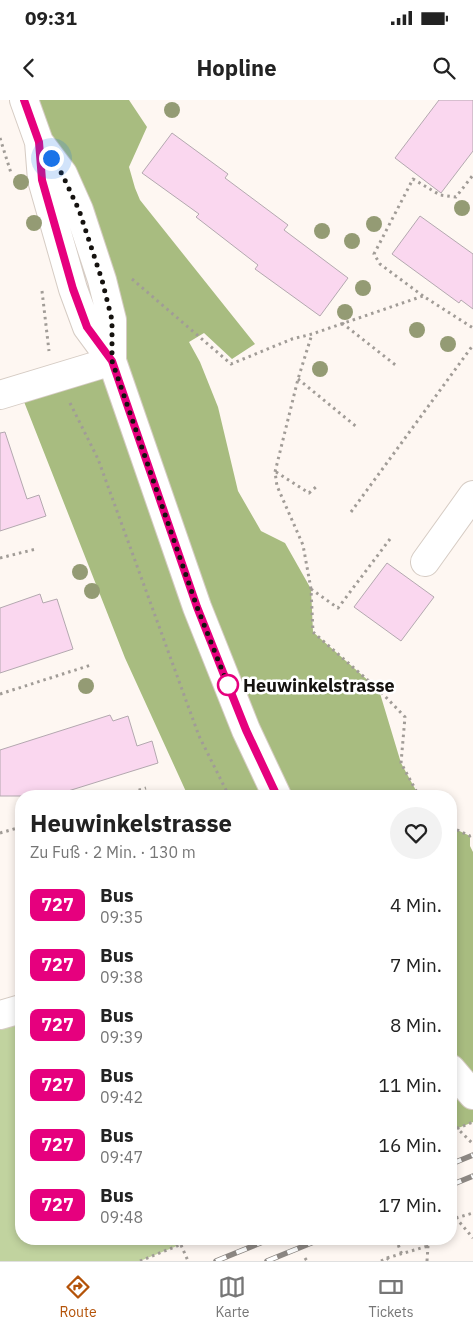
<!DOCTYPE html>
<html lang="de">
<meta charset="utf-8">
<style>
body{margin:0;font-family:"IBM Plex Sans",sans-serif;background:#f2f2f2;color:#222;height:100vh;display:flex;flex-direction:column;font-size:19px;white-space:nowrap}
*{box-sizing:border-box;margin:0}
p{font-size:16px;color:#767676}
.icon{flex:none;width:28px;height:28px;fill:none;stroke:currentColor;stroke-width:2;stroke-linecap:round;stroke-linejoin:round}
.map{position:relative;flex:1;overflow:hidden}
.side{position:absolute;left:15px;top:690px;width:442px;height:455px;display:flex;flex-direction:column;background:#fff;border-radius:20px;box-shadow:0 2px 8px #0003}
.side>*{flex:none}
.badge{padding:0 10px;border-radius:8px;font-size:18px;line-height:32px}
.you{position:absolute;width:25px;height:25px;margin:-12px;border:4px solid #fff;border-radius:50%;background:#1a73e8;box-shadow:0 0 0 8px #1a73e833}
.map>.badge{position:absolute;translate:-50% -50%;box-shadow:0 0 0 2px #fff}
.round{display:grid;place-items:center;flex:none;width:52px;height:52px;border-radius:26px;background:#f2f2f2}
.head{display:flex;align-items:center;justify-content:space-between;height:85px;padding:0 15px}
h1{font-size:24px;font-weight:700;line-height:38px}
ul{padding:0;list-style:none}
li{display:flex;align-items:center;gap:15px;height:60px;padding:0 15px}
li div{flex:1}
li b{display:block;font-size:19px}
li em{font-style:normal}
li .badge{min-width:55px;font-weight:700;text-align:center}
.status{display:flex;justify-content:space-between;align-items:center;height:35px;padding:0 25px;background:#fff;direction:ltr}
.status svg{height:14px;fill:currentColor}
header{display:flex;justify-content:space-between;align-items:center;height:65px;padding:0 15px;background:#fff;font-size:22px;font-weight:700}
.tabs{display:flex;justify-content:space-around;align-items:center;height:70px;border-top:1px solid #e0e0e0;background:#fff;font-size:14px;color:#767676}
.tabs a{display:grid;justify-items:center;gap:2px}
.tabs .on{color:#b45309}
.map>svg:first-child{display:block}
.green{fill:#c1d39f}
.forest{fill:#a8bc80}
.building{fill:#fad7ef;stroke:#b3a8af}
.lines{fill:none;stroke-linecap:round;stroke-linejoin:round}
.street-casing{stroke:#d6ccc4;stroke-width:30}
.secondary-casing{stroke:#d6ccc4;stroke-width:30}
.path{stroke:#a19c97;stroke-width:3;stroke-dasharray:2.5 4;stroke-linecap:butt}
.street{stroke:#fff;stroke-width:28}
.secondary{stroke:#fff;stroke-width:28}
.rail-casing{stroke:#8c8783;stroke-width:5.5}
.rail{stroke:#fff;stroke-width:4;stroke-dasharray:11;stroke-linecap:butt}
.path-bridge{stroke:#a19c97;stroke-width:3;stroke-dasharray:2.5 4;stroke-linecap:butt}
.tree{fill:#949b74}
.line-casing{stroke:#fff;stroke-width:11}
.line{stroke:#e6007e;stroke-width:8}
.walk{stroke:#15120f;stroke-width:5;stroke-dasharray:0 9}
.stop-dot{fill:#fff;stroke:#e6007e;stroke-width:2.5}
.labels{text-anchor:middle;dominant-baseline:central;stroke-width:5;stroke-linejoin:round;paint-order:stroke}
.stop-label{font-size:18px;font-weight:bold;fill:#15120f;stroke:#fff;text-anchor:start}
</style>
<div class="status"><b>09:31</b><svg viewBox="0 0 49 12"><path d="M0 12V9h3v3zM5 12V6h3v6zM10 12V3h3v9zM15 12V0h3v12zM26 1h20v11H26zM47 4h2v5h-2z"/></svg></div>
<header><svg class="icon" aria-label="back" viewBox="0 0 24 24"><path d="M15 5l-7 7 7 7"/></svg>Hopline<svg class="icon" aria-label="search" viewBox="0 0 24 24"><circle cx="10" cy="10" r="6"/><path d="M15 15l6 6"/></svg></header>
<div class="map">
<svg width="473" height="1161" viewBox="0 0 473 1161">
<rect width="100%" height="100%" fill="#fef7f2"/>
<path class="green" d="M21,909v230h173l-54,22h-140v-246z"/>
<path class="forest" d="M31,0h98l18,27 -18,40 6,21 5,12 115,144 -23,15 -28,-26 -15,9 11,20 18,45 20,84 23,40 24,12 26,46 2,43 66,58 22,73 18,33h-231l-63,-138 -106,-269 93,-28 -10,-81z
M451,727l19,9v10l3,6v270l-22,9z"/>
<path class="building" d="M439,0h34v51l-32,42 -46,-35z
M172,33l56,41 -3,4 63,47 -4,5 64,48 -28,38 -65,-47 3,-4 -62,-48 3,-3 -57,-41z
M420,116l53,38v55l-12,-9 -2,3 -67,-49z
M5,332l22,67 12,-4 7,21 -46,15v-98z
M387,463l47,34 -33,44 -47,-34z
M40,494l3,9 14,-4 16,50 -73,24v-65z
M110,615l3,6 15,-5 9,30 15,-5 6,22 -106,33h-52v-46z"/>
<g class="lines">
<g class="street-casing">
<path id="street" d="M0,295l112,-34
M425,462l48,-67
M0,915l21,-6"/>
</g>
<g class="secondary-casing">
<path id="secondary" d="M24,0l15,42 3,38 31,109 14,38 25,34 85,246 49,123 31,66
M39,42l24,32 16,36 23,70 10,40v41
M451,969l22,26"/>
</g>
<path class="path" d="M0,38l11,35
M132,179l99,85 61,-25 20,-5 111,-38 50,32
M42,191l7,60
M423,196l-43,-32 -6,-10 39,-75 27,16 16,2 17,-22
M342,223l56,44
M298,279l60,49
M70,303l28,56 101,277 30,60
M276,372l33,21 7,-6
M351,412l122,-167
M390,439l-52,69 -27,-19 2,43 66,58 26,27 -4,46 18,33
M0,458l36,-9
M311,489l-8,-44 -26,-59 -2,-14 23,-93 14,-45
M0,594l91,-29
M120,696l26,-8
M451,727l19,9 3,-1
M0,733l21,-6
M451,1022l22,22
M456,1118l17,-5
M451,1123l5,-5 17,20
M396,1139l6,16
M181,1145l7,16
M305,1158l2,3
M387,1158l41,-12
M140,1161l54,-22
M381,1161l6,-3 3,3
M427,1161l1,-15 8,-7"/>
<use href="#street" class="street"/>
<use href="#secondary" class="secondary"/>
<g class="rail-casing">
<path id="rail" d="M451,1064l22,-9
M451,1085l22,-9
M216,1161l54,-22
M267,1161l54,-22"/>
</g>
<use href="#rail" class="rail"/>
<path class="path-bridge" d="M451,1031l22,-9"/>
</g>
<g class="tree">
<circle cx="172" cy="10" r="8"/>
<circle cx="21" cy="82" r="8"/>
<circle cx="462" cy="108" r="8"/>
<circle cx="34" cy="123" r="8"/>
<circle cx="374" cy="124" r="8"/>
<circle cx="322" cy="131" r="8"/>
<circle cx="352" cy="141" r="8"/>
<circle cx="363" cy="188" r="8"/>
<circle cx="345" cy="212" r="8"/>
<circle cx="417" cy="230" r="8"/>
<circle cx="448" cy="244" r="8"/>
<circle cx="320" cy="269" r="8"/>
<circle cx="80" cy="472" r="8"/>
<circle cx="92" cy="491" r="8"/>
<circle cx="86" cy="586" r="8"/>
</g>
<g class="lines">
<g class="line-casing">
<path id="line" d="M24,0l15,42 3,38 31,109 14,38 25,34 85,246 49,123 31,66"/>
</g>
<use href="#line" class="line"/>
<path class="walk" d="M51,58l11,16 17,36 23,70 10,40v41l85,246 31,78"/>
</g>
<circle class="stop-dot" cx="228" cy="585" r="10"/>
<g class="labels">
<g class="stop-label">
<text x="243" y="585">Heuwinkelstrasse</text>
</g>
</g>
</svg>
<div class="you" style="left:51px;top:58px"></div>
<section class="side">
<div class="head"><div><h1>Heuwinkelstrasse</h1><p>Zu Fuß · 2 Min. · 130 m</p></div><a class="round"><svg class="icon" aria-label="heart" viewBox="0 0 24 24"><path d="M12 20l-8-8c-3-5 5-10 8-4 3-6 11-1 8 4z"/></svg></a></div>
<ul>
<li><span class="badge" style="background:#e6007e;color:#fff">727</span><div><b>Bus</b><p>09:35</p></div><em>4 Min.</em></li>
<li><span class="badge" style="background:#e6007e;color:#fff">727</span><div><b>Bus</b><p>09:38</p></div><em>7 Min.</em></li>
<li><span class="badge" style="background:#e6007e;color:#fff">727</span><div><b>Bus</b><p>09:39</p></div><em>8 Min.</em></li>
<li><span class="badge" style="background:#e6007e;color:#fff">727</span><div><b>Bus</b><p>09:42</p></div><em>11 Min.</em></li>
<li><span class="badge" style="background:#e6007e;color:#fff">727</span><div><b>Bus</b><p>09:47</p></div><em>16 Min.</em></li>
<li><span class="badge" style="background:#e6007e;color:#fff">727</span><div><b>Bus</b><p>09:48</p></div><em>17 Min.</em></li>
</ul>
</section>
</div>
<nav class="tabs">
<a class="on"><svg class="icon" aria-label="directions" viewBox="0 0 24 24"><path d="M12 3l9 9-9 9-9-9zM9 14v-3h6M13 9l2 2-2 2"/></svg>Route</a>
<a><svg class="icon" aria-label="map" viewBox="0 0 24 24"><path d="M3 6l6-2 6 2 6-2v14l-6 2-6-2-6 2zM9 4v14M15 6v14"/></svg>Karte</a>
<a><svg class="icon" aria-label="tickets" viewBox="0 0 24 24"><path d="M3 7h18v10H3zM15 7v10"/></svg>Tickets</a>
</nav>
